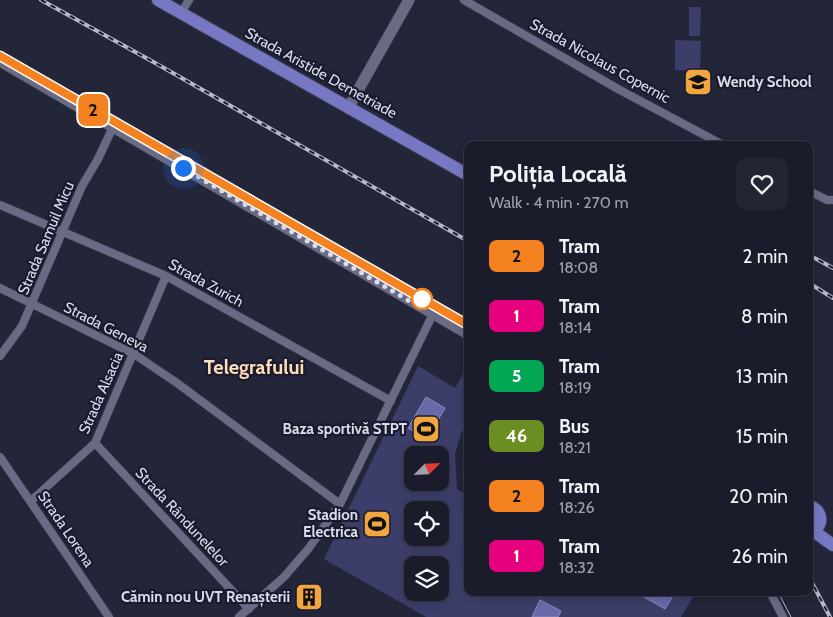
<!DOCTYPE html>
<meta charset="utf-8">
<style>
body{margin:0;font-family:Cabin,sans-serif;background:#232533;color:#f1f3f6;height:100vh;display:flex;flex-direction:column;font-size:19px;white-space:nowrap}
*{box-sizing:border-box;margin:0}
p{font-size:16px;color:#9fa1a9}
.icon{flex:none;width:28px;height:28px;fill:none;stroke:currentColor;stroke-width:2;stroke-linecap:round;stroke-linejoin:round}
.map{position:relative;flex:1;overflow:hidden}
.side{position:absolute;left:464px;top:141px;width:349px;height:455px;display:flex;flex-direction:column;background:#1a1c2b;border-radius:10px;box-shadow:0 2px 8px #0003,0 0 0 1px #383a47}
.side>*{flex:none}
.badge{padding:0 10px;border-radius:8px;font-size:18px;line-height:32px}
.needle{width:32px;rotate:66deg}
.controls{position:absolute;left:404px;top:446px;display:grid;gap:10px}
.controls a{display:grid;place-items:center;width:45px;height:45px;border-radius:10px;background:#1a1c2b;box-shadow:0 2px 8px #0003,0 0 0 1px #383a47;font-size:25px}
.you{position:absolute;width:25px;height:25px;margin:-12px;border:4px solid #fff;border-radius:50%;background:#1a73e8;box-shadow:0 0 0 8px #1a73e833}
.map>.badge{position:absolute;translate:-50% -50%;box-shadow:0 0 0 2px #fff}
.round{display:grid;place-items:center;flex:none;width:52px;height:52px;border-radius:10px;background:#232533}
.overview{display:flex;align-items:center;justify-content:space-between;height:85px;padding:0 25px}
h1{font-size:24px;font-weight:700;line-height:38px}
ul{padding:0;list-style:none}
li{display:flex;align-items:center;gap:15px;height:60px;padding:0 25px}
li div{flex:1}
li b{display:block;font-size:19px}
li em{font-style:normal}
li .badge{min-width:55px;font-weight:700;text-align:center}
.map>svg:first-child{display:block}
.green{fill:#3c3e69;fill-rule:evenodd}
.water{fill:#6769a9;stroke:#8a8cbd}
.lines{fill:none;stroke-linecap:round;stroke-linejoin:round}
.street-casing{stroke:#3e3f51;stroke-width:9}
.secondary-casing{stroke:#3e3f51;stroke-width:12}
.primary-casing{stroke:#3e3f51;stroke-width:14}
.street{stroke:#686b83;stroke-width:8}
.secondary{stroke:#686b83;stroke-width:11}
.primary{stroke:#7778c4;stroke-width:12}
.tram{stroke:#b7b9c8;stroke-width:1}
.rail-casing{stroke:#b7b9c8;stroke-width:4}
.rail{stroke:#1a1b2f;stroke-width:2;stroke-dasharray:5.5;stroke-linecap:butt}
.line-casing{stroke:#fff;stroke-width:11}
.line{stroke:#f58220;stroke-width:8}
.walk{stroke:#dbddeb;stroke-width:5;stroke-dasharray:0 9}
.stop-dot{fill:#fff;stroke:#f58220;stroke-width:2.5}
.labels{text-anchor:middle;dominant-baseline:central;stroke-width:4.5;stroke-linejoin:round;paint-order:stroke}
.street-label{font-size:15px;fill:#dbddeb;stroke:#1a1b2f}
.poi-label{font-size:15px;font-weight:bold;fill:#dbddeb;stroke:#1a1b2f;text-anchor:end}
.district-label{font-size:20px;font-weight:bold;fill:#fdddb8;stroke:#1a1b2f}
</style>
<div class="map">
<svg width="833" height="617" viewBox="0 0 833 617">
<rect width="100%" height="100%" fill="#232539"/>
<path class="green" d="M689,7h12l-1,29h-11z
M675,40l26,1 -1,30 -25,-1z
M418,366l37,22 12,-21v56l-6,11 -6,20 2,35 10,6 1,97 227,1 -14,24h-255l-102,-58zM412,455h28v27h-28zM412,510h28v28h-28zM412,565h28v27h-28z"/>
<path class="water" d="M426,397l19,11 -18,31 -19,-11z
M671,593l3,1 -9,15 -28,-16z
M540,600l21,11 -3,6h-26z"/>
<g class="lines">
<g class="street-casing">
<path id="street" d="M464,0l154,89 105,56
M181,13l8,-13
M809,191l18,9h6
M0,205l166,71 225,125
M0,288l134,66 43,29 163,121
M0,356l22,-30 60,-140 16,-27 15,-32
M95,443l154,166
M0,457l109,160
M31,501l64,-58 71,-167
M770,592l13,25
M239,617l45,-40 25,-29 31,-44 93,-190"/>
</g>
<g class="secondary-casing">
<path id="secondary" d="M0,61l468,273
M348,108l61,-108"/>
</g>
<g class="primary-casing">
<path id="primary" d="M158,0l310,175
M809,506c14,3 16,23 0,25
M814,530l5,5 14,10"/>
</g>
<use href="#street" class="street"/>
<use href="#secondary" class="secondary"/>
<use href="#primary" class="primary"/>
<path class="tram" d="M0,51l468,271
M778,592l13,25"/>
<g class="rail-casing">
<path id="rail" d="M41,0l116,64 311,177
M809,255l24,13
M809,283l24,15
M809,577l21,40"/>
</g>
<use href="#rail" class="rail"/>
</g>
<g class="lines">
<g class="line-casing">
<path id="line" d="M0,56l468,269"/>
</g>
<use href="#line" class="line"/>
<path class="walk" d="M183,168l235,138 4,-7"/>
</g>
<defs>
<g id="school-square" transform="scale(1.4375)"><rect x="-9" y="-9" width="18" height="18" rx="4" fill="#f1a63f" stroke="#1a1b2f"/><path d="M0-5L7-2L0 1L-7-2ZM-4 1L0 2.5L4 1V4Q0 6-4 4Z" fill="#111"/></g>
<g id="stadium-square" transform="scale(1.4375)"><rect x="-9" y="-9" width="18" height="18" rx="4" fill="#f1a63f" stroke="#1a1b2f"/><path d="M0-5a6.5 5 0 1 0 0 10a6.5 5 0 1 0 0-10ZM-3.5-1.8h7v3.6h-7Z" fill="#111"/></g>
<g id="building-square" transform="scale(1.4375)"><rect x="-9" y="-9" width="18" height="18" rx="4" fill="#f1a63f" stroke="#1a1b2f"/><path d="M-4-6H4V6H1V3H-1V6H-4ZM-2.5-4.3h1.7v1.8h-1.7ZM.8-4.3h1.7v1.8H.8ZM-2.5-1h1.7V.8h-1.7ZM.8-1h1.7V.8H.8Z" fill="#111"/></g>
</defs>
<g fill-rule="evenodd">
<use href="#school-square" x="698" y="82"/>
<use href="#stadium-square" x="426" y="429"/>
<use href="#stadium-square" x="377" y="524"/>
<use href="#building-square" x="309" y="597"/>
</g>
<circle class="stop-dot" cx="422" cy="299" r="10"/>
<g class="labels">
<g class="street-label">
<text transform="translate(600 61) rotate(29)">Strada Nicolaus Copernic</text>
<text transform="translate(321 73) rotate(29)">Strada Aristide Demetriade</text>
<text transform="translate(46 238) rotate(-67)">Strada Samuil Micu</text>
<text transform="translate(206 283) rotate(29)">Strada Zurich</text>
<text transform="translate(106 327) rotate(27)">Strada Geneva</text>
<text transform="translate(101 393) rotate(-66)">Strada Alsacia</text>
<text transform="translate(182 517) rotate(47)">Strada Rândunelelor</text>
<text transform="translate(66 529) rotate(56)">Strada Lorena</text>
</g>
<g class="poi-label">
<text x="717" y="82" text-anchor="start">Wendy School</text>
<text x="407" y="429">Baza sportivă STPT</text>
<text x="358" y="515">Stadion<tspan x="358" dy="17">Electrica</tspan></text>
<text x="290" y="597">Cămin nou UVT Renașterii</text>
</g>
<g class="district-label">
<text x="254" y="367">Telegrafului</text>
</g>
</g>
</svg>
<div class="controls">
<a><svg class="needle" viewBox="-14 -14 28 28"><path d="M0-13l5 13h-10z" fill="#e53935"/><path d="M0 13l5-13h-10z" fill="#9fa1a9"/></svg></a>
<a><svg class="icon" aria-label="locate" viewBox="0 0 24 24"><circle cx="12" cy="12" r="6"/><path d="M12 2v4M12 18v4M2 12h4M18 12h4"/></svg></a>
<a><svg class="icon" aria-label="layers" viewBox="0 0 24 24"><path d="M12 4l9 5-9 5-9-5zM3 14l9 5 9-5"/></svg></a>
</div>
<div class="you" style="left:183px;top:168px"></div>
<b class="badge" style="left:93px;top:110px;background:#f58220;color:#111">2</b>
<section class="side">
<div class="overview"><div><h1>Poliția Locală</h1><p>Walk · 4 min · 270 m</p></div><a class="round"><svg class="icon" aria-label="heart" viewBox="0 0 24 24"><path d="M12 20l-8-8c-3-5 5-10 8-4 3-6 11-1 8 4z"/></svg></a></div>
<ul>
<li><span class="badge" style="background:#f58220;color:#111">2</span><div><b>Tram</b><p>18:08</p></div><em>2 min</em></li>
<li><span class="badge" style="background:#e6007e;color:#fff">1</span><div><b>Tram</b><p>18:14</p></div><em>8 min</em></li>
<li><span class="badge" style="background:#00a651;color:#fff">5</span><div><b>Tram</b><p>18:19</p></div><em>13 min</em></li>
<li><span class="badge" style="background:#6b8e23;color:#fff">46</span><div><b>Bus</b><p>18:21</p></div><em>15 min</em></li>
<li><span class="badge" style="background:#f58220;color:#111">2</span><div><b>Tram</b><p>18:26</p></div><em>20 min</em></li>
<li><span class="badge" style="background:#e6007e;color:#fff">1</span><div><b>Tram</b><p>18:32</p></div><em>26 min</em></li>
</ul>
</section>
</div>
